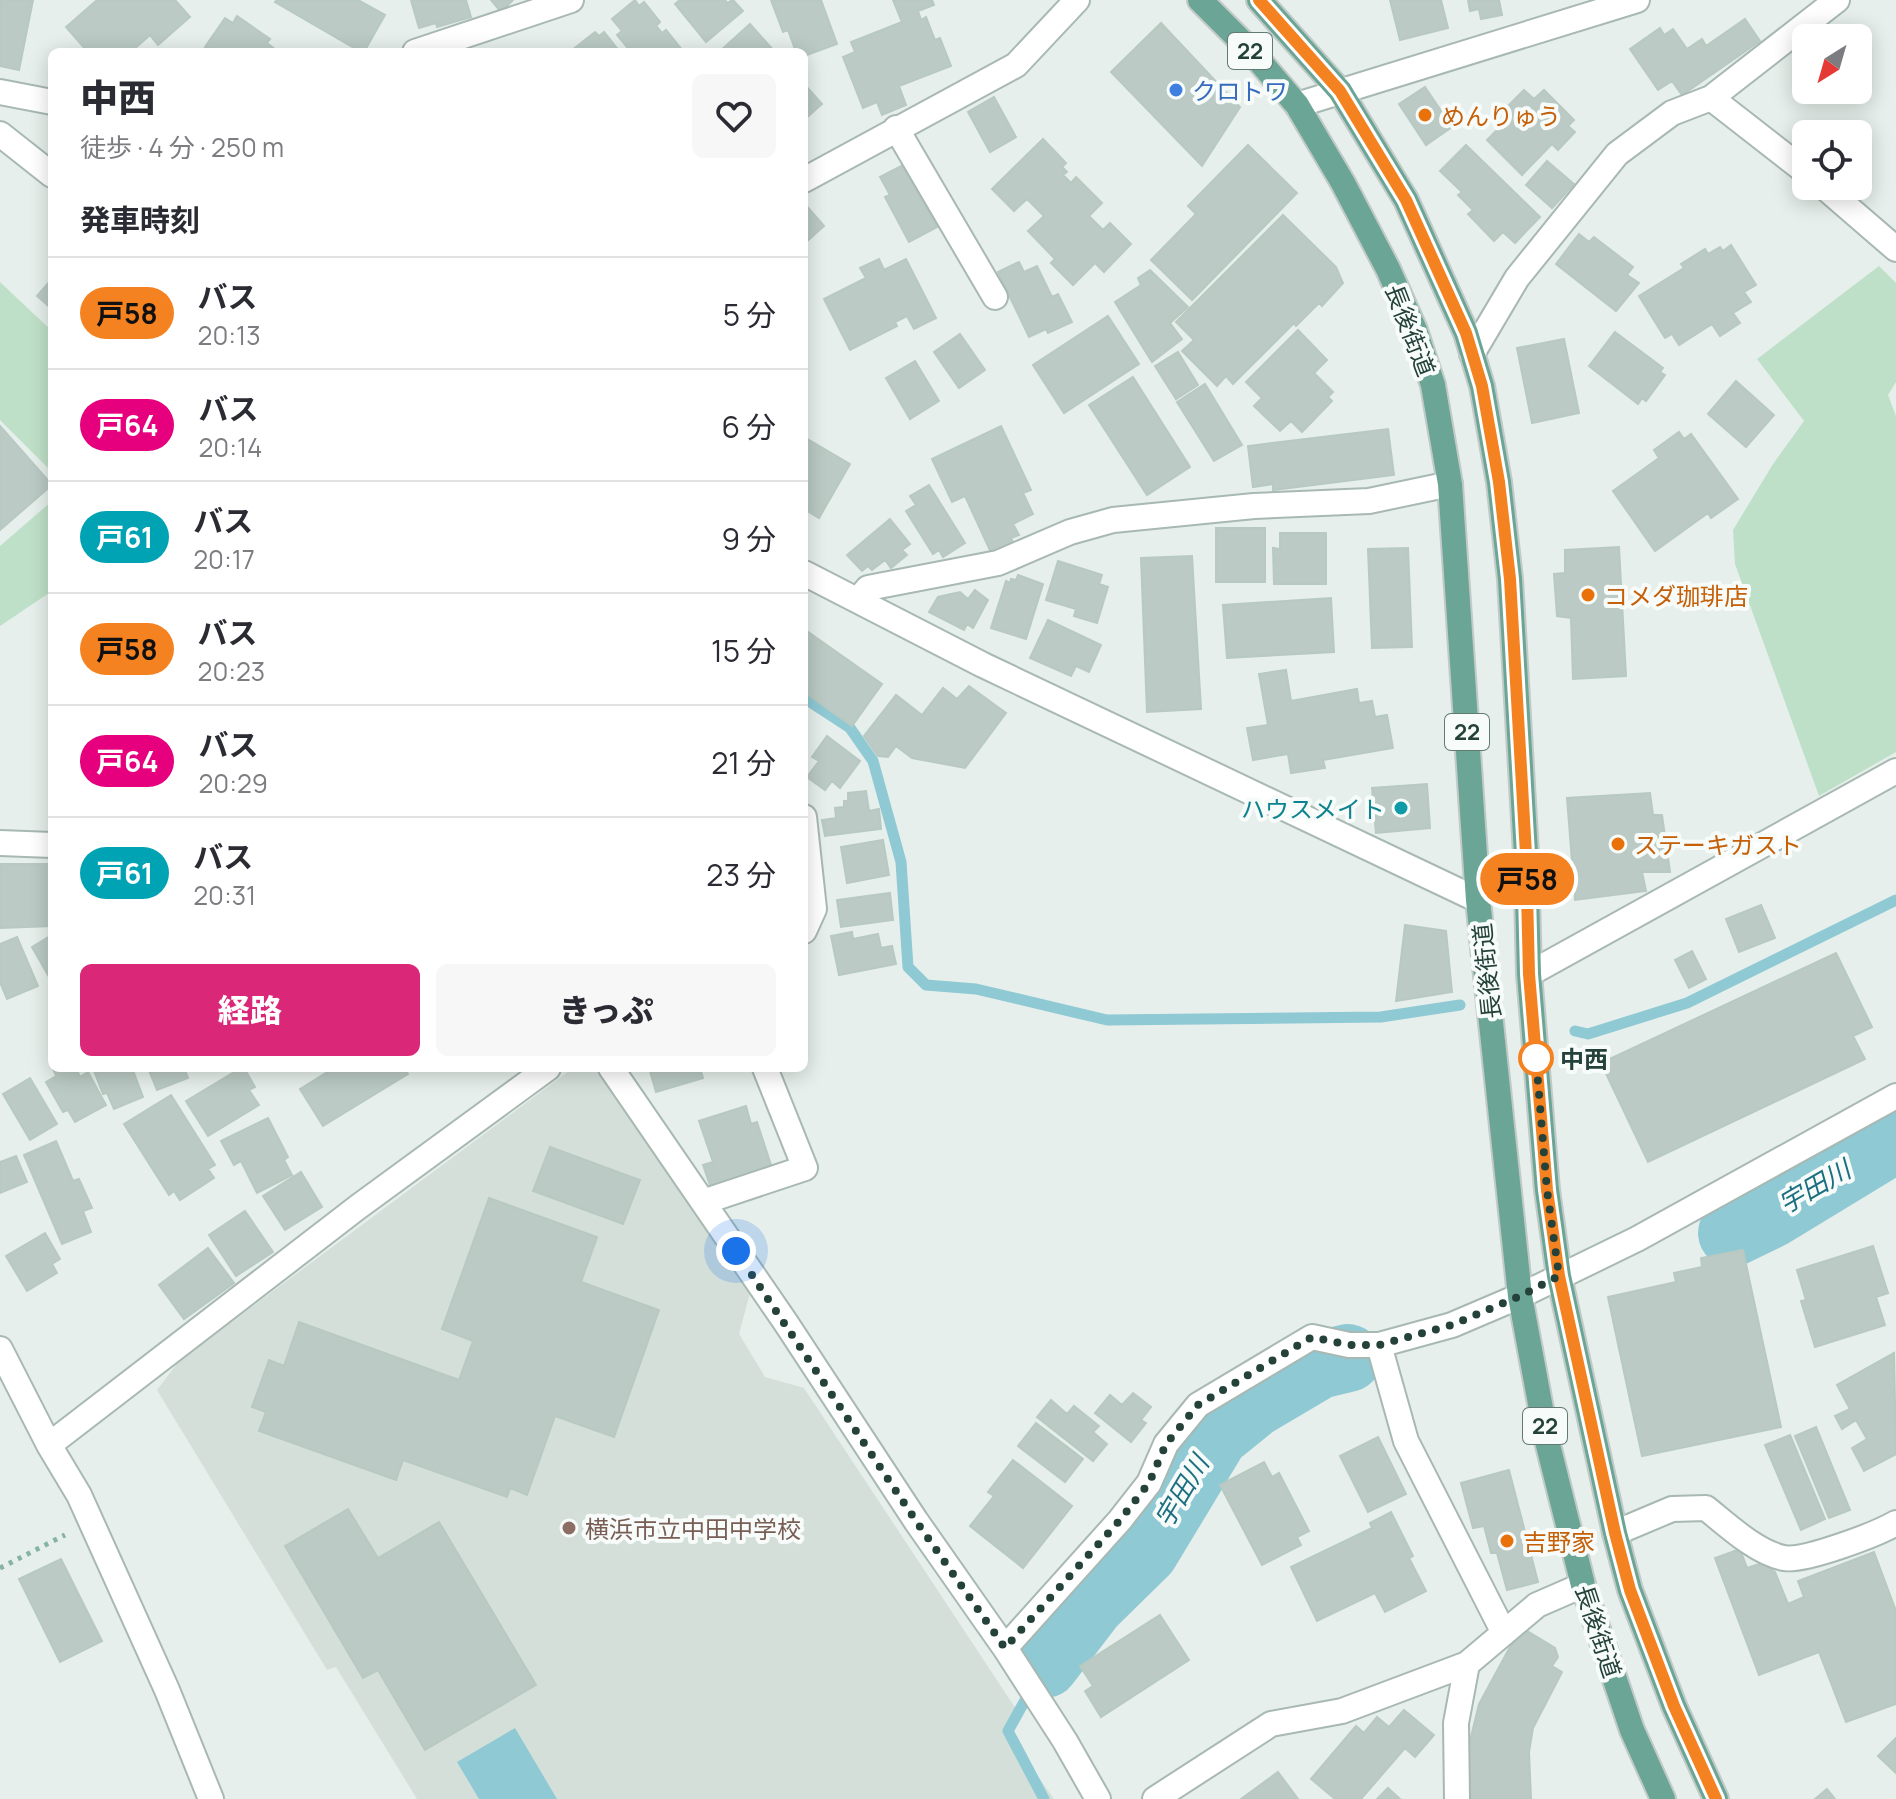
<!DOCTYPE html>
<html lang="ja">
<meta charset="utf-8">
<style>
body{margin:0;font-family:Manrope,"Noto Sans JP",sans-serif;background:#f7f7f7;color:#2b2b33;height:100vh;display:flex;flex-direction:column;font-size:30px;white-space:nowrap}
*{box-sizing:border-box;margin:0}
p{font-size:26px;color:#7c7c81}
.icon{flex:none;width:44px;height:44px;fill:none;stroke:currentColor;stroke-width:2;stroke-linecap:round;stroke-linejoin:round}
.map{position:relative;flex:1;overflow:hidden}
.details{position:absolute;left:48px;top:48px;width:760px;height:1024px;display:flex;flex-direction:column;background:#fff;border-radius:12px;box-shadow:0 4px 20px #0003}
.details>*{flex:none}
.badge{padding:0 16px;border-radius:26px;font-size:28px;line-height:52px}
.needle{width:52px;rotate:217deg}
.fabs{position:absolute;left:1792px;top:24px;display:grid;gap:16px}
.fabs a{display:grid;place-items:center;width:80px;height:80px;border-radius:12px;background:#fff;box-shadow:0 4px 20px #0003;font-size:40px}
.you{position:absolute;width:40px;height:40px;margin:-20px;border:6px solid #fff;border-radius:50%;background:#1a73e8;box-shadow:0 0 0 12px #1a73e833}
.map>.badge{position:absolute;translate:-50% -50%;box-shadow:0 0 0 4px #fff}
h2{padding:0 32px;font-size:30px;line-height:72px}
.round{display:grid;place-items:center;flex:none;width:84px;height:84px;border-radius:12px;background:#f7f7f7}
.overview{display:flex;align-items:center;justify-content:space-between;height:136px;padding:0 32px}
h1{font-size:38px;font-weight:800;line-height:60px}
.button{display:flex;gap:16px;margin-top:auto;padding:16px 32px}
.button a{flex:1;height:92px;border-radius:12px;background:#db2777;color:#fff;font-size:32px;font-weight:800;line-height:92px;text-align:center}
.button a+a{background:#f7f7f7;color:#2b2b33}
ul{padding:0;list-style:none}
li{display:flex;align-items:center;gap:24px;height:112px;padding:0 32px;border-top:2px solid #e1e1e2}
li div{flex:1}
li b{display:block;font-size:30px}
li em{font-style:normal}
li .badge{min-width:88px;font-weight:700;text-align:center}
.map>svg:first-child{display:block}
.built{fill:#d4dfda}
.green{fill:#bfe0c8}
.water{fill:#8ec9d4}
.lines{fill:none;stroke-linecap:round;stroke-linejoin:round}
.stream{stroke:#8ec9d4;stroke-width:11}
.river{stroke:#8ec9d4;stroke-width:68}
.building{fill:#bbcac4;stroke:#b8c9c2;stroke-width:2}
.minor-casing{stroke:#a8b8b2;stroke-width:28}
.major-casing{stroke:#c2cac8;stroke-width:28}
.path{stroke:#86b3a5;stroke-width:5;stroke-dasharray:4 6;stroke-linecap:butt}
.minor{stroke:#fff;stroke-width:24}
.major{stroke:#6aa596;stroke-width:24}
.line-casing{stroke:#fff;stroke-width:18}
.line{stroke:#f58220;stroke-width:12}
.walk{stroke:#24423a;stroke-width:8;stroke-dasharray:0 14.4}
.shop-dot{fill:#3f7fe0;stroke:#f7fbf9;stroke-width:3}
.food-dot{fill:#e8710a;stroke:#f7fbf9;stroke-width:3}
.culture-dot{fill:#0f9aa8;stroke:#f7fbf9;stroke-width:3}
.stop-dot{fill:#fff;stroke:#f58220;stroke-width:4}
.education-dot{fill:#8d6e63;stroke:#f7fbf9;stroke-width:3}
.labels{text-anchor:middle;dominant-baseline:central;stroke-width:8;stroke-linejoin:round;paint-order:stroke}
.shield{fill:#f7fbf9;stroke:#637a73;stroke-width:2}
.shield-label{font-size:22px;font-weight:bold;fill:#24423a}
.shop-label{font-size:24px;fill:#366cbe;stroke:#f7fbf9;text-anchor:start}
.food-label{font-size:24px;fill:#c56008;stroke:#f7fbf9;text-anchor:start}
.street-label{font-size:24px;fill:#24423a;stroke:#f7fbf9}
.culture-label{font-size:24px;fill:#0d838f;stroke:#f7fbf9;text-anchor:end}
.stop-label{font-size:24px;font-weight:bold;fill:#24423a;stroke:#f7fbf9;text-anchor:start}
.education-label{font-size:24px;fill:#785e54;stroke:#f7fbf9;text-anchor:start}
.water-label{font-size:26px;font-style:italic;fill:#1c6f80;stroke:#f7fbf9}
</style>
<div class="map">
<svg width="1896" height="1799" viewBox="0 0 1896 1799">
<rect width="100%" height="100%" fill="#e6efeb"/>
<path class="built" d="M573,1068h15l11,5 151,220 -11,41 26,43 39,11 214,324 -11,20 47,67h-637l-81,-132 -9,3 -170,-280 22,-29z"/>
<path class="green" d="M1879,266l17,17v99l-8,13 8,21v336l-77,44 -84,-232 -2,-34 40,-66 31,-43 -47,-62z
M0,282l52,49v141l-52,-52z
M52,501v90l-52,35v-80z"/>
<path class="water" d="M515,1728l42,71h-78l-22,-37z"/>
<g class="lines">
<path class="stream" d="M804,698l46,30 23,33 28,101 7,105 18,18 50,4 131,31 274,-3 79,-12
M1575,1031l13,3 99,-31 209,-103
M1044,1799l-36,-68 37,-67"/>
<path class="river" d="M1732,1233l39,-19 125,-76
M1045,1664l46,-60 54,-53 70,-116 38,-31 66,-39 29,-7"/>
</g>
<path class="building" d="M0,0h33l-14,70 -19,-4z
M97,0h78l15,17 -32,28 -8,-10 -19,17h-43l-22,-25z
M277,0h81l27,15 -21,37h-3l-86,-50z
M411,0h55l5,17 -34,10 -1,-4 -17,5z
M491,0h22l-12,12z
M635,0l4,6 5,-4 16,20 -4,4 6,7 4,-3 17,21 -52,1 -14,-17 5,-4 -10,-12z
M680,0h45l2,3 6,-3 10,11 -37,31 -31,-38z
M771,0h50l16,44 -33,12v-4h-8l-8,-22 -5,2z
M893,0h39l2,5 -16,6 3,9 5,-3 9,23 5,-2 11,28 -52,20 7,19 -24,10 -5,-13 -14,6 -20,-51 12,-5 -4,-10 51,-20z
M1390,0h51l7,28 -48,12z
M1468,0h31l3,15 -21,4 -2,-10 -9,2z
M237,16l33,23 -3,4 9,7 -1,2h-63l-7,-5 20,-29 8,5z
M1745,19l15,22 -78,54 -10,-14 -14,9 -28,-41 30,-21 4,7 9,-6 14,20 15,-10 4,7z
M1161,23l79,84 -38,59 -91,-94z
M750,24l25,28h-56z
M595,32l4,4 5,-4 16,20h-46l-2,-2z
M804,84l18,20 -18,16z
M1425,87l27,40 -26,18 -27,-41z
M1524,90l10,9 10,-9 30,30 -6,6 7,6 -17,18 -6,-6 -30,31 -35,-35 25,-25 -7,-6z
M994,97l22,40 -26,15 -22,-40z
M1043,139l23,24 -4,4 5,5 -4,3 8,8 5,-6 26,26 -13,13 14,14 7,-7 21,21 -27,28 -9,-9 -22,22 -22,-22 4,-4 -27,-28 16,-15 -17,-17 -13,12 -22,-22z
M1248,145l49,48 -105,107 -41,-40 45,-46 -8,-8z
M1466,145l74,72 -25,26 -12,-11 -9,9 -26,-27 5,-4 -15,-15 4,-3 -22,-21z
M1547,161l27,23 -22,24 -26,-23z
M903,165l34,62 -28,15 -24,-45 5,-2 -10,-18z
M804,203l20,23 -20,18z
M1283,215l53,52 7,16 -21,23 -3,-3 -23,23 -2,-3 -61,61 -7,-8 -9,10 -35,-35 12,-11 -18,-18z
M1579,234l10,8 5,-5 39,30 -6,8 12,8 -23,28 -60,-47z
M1731,245l25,40 -12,7 7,10 -18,11 7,10 -20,13 -8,-12 -33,21 -7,-11 -7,4 -26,-42 45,-28 -3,-4 24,-15 3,5 12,-7 3,4z
M879,259l5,11 22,-11 30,59 -22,11 -7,-13 -12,6 2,4 -47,24 -26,-51 42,-21 -6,-10z
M1019,262l5,10 13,-6 15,31 6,-3 14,28 -24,11 -2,-4 -17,8 -31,-65z
M1150,270l38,37 -18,16 12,16 -30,23 -37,-60 26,-17 -3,-7z
M52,279v30l-15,-13z
M1108,316l31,48 -75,49 -31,-48z
M1298,330l29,30 -13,13 19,19 -5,5 4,4 -30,31 -11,-11 -11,10 -26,-25 8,-8 -16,-16z
M1615,332l48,36 -3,4 5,3 -19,26 -4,-3 -4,6 -49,-38z
M960,334l25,36 -26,18 -25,-36z
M1564,339l15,74 -47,10 -15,-75z
M1178,352l20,33 -22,14 -21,-33z
M915,361l24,40 -29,18 -24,-41z
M1133,377l57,90 -43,28 -58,-90z
M1736,381l38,34 -28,32 -38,-33z
M1205,384l37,61 -28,16 -37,-59z
M0,426l52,59 -52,45z
M1001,426l30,64 -8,3 10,21 -20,10 6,11 -8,3 4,9 -22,10 -28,-61 -13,6 -20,-43z
M1388,429l6,46 -121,15v-6l-20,3 -5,-41z
M1679,432l5,7 7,-5 47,65 -27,19 -3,-5 -53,38 -42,-60 46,-33 -5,-8z
M804,437l46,27 -31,54 -15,-9z
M929,485l36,58 -22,14 -4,-7 -6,4 -27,-43 10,-6 -6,-9z
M890,519l20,25 -8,6 5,5 -16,13 -6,-8 -13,10 -4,-4 -6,5 -15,-16z
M1216,528h49v54h-49z
M1280,533h46v51h-52l-1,-36 7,1z
M1619,547l7,129 -53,3 -2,-61 -14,-2 -3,-42 11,-1v-23z
M1408,548l4,99 -40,1 -4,-99z
M1192,556l9,153 -54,3 -6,-154z
M1058,561l44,14 -3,9 9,3 -11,36 -23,-7 2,-7 -30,-9z
M1018,575l25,9 -17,55 -35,-11 15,-47 4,2 1,-4 5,1z
M975,590l13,10 -15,28 -6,-4 -3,6 -35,-18 9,-15 22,-5 8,7z
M1331,598l3,54 -107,6 -4,-53z
M1048,620l53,25 -12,27 -13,-6 -5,10 -41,-18z
M804,629l78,55 -30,42 -48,-34z
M1286,670l5,31 66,-12 2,14 13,-2 3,16 12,-2 6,33 -70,12 2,8 -34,5 -3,-19 -35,6 -6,-32 21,-3 -9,-51z
M969,686l37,27 -41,55 -53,-10 -16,-12 -8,11 -10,-1 -14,-20 32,-41 26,20 21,-27 14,11z
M827,736l33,25 -20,27 -8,-7 -7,9 -18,-13 12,-16 -7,-4z
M1427,784l3,44 -54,5 -4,-45z
M866,791l3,20 10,-2 2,20 -56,7 -3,-16 14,-2 -1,-10 9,-1v-6h4v-8z
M1650,793l3,22h9l8,57h-28l4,19 -71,9 -8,-102z
M883,840l6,35 -42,8 -6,-36z
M0,864h52v62l-52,2z
M890,893l3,27 -52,7 -4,-27z
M1761,905l14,33 -36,14 -13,-33z
M1405,925l41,6 6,61 -56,9z
M852,932l1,7 25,-5 3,14 11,-2 4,18 -57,11 -8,-39z
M50,936l2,3v43l-20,-35z
M17,937l21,49 -31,13 -7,-17v-38z
M1692,951l14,28 -17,9 -14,-28z
M1836,953l36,74 -19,9 12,23 -217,103 -47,-99z
M76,1068l4,9 8,-5 18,33 -31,17 -7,-12 -5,2 -17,-30 10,-6 -3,-8z
M93,1068h39l11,29 -29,12 -7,-16 -4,1z
M148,1068h36l4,10 -31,12z
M241,1068h3l11,19 -6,3 10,15 -51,31 -22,-35z
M334,1068h70l4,6 -85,52 -23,-37z
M649,1068h51l3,10 -47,14z
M30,1078l27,46 -27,16 -27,-46z
M171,1095l44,70 -7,4 6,9 -34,22 -6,-9 -5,4 -45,-71z
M746,1106l5,18 6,-2 15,46 -61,20 -8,-23 10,-3 -14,-41z
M268,1118l20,39 -4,3 8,15 -35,18 -16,-32 -7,4 -13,-24z
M56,1141l17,40 6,-2 13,29 -9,3 8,21 -29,12 -38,-89z
M550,1147l90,33 -17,44 -90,-33z
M16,1156l11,26 -27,11v-31z
M301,1172l21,35 -37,23 -22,-34z
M489,1198l108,39 -16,45 78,28 -45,127 -59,-21 -28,79 -17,-7 -3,9 -104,-37 -7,20 -137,-49 7,-19 -14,-5 17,-47 15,6 15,-44 160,58 14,-39 -31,-12z
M245,1211l28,41 -37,24 -27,-41z
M45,1233l15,26 -8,5 5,9 -30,18 -21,-35z
M1873,1246l15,47 -12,4 9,28 -70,22 -14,-46 5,-1 -9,-30z
M208,1248l26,35 -50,36 -25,-34z
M1743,1250l38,177 -139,29 -34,-159 68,-15 -2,-9 28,-6 -1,-9z
M1894,1353l2,101 -32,17 -12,-23 15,-9 -11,-19 -14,9 -7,-13 15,-7 -13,-24z
M1133,1393l18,14 -10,13 5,3 -15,19 -36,-29 15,-18 12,10z
M1051,1400l16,14 7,-8 25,20 -6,6 14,12 -14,17 -56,-44z
M1036,1423l47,36 -18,23 -47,-36z
M1816,1427l34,83 -21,8 -34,-82z
M1790,1435l35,84 -24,11 -36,-85z
M1378,1437l28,57 -38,18 -28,-56z
M1013,1460l59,46 -49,62 -53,-42 24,-30 -6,-4z
M1264,1462l8,15 7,-4 30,58 -12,6 4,8 -39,20 -42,-80z
M1509,1470l29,112 -31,8 -10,-37h-6l-7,-27 -11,2 -12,-45z
M348,1509l30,49 61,-36 97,163 -111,65 -47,-80 -15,8 -78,-132z
M1391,1512l22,44 -4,2 17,33 -41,21 -10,-19 -58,28 -26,-54 81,-39 -2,-5z
M1740,1549l7,19 15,-5 13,9 13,32 16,-7 -6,-16 76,-29 22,59v93l-50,18 -27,-70 -60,23 -44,-117z
M61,1559l41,82 -42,21 -41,-83z
M1160,1615l29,45 -88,57 -16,-26 8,-5 -13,-20z
M1524,1629l31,19 3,9 -6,9 10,6 -29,56 -4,24 2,47h-60l-2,-54 10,-41 37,-68z
M1404,1710l30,25 -19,22 -10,-9 -44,51h-26l-24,-20 45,-53 8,7 13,-16 12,10z
M1896,1738v35l-18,-17z
M1278,1772l20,27h-57z
M1388,1788l12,11h-23z
M1827,1789l8,10h-20z"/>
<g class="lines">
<g class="minor-casing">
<path id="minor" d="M415,52l156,-52
M0,92l52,10
M1711,98l95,74
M1297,105l340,-105
M896,128l99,169
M0,134l52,41
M804,180l212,-115 61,-65
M1823,186l73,63
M1472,354l45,-76 100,-124 55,-41 39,-15 126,-98
M804,573l179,92 495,235
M858,600l10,-12 130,-25 72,-31 43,-12 141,-14 115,-5 81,-17
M804,817l10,92 -10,22
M0,843l52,2
M1529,974l367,-203
M611,1068l175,255 130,198 89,127 60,93 33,58
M703,1202l102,-34 -40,-100
M1379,1345l27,96 98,192
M0,1349l49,96 30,50 88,195 44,109
M49,1445l309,-238 190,-139
M1615,1533l57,-24 34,-1c21,17 51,45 78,50 20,4 93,-24 112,-35
M1005,1648l115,-128 29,-37 17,-39 32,-39 114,-68 37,8h30l73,-20 68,-29 117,-57 259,-143
M1155,1799l116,-75 71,-13 125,-47 70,-59 46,-20
M1457,1799l-1,-76 11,-59"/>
</g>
<g class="major-casing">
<path id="major" d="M1200,0l49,49 48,56 46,78 45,86 27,61 18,55 17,99 28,416 42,396 27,145 36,144 49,145 31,69
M1259,0l81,91 66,109 60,133 16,53 17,96 11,97 16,275 3,120 18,216 12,86 56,257 15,57 44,116 42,93"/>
</g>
<path class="path" d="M0,1568l65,-33"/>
<use href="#minor" class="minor"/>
<use href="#major" class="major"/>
</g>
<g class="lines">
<g class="line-casing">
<path id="line" d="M1259,0l81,91 66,109 60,133 16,53 17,96 11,97 16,275 3,120 18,216 12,86 56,257 15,57 44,116 42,93"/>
</g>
<use href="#line" class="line"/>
<path class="walk" d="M736,1251l180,270 89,127 115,-128 29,-37 17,-39 32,-39 114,-68 37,8h30l73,-20 68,-29 39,-20 -12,-86 -11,-132"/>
</g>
<circle class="shop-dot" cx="1176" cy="90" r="8"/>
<g class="food-dot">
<circle cx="1425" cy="115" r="8"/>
<circle cx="1588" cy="595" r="8"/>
<circle cx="1618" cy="844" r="8"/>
<circle cx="1507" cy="1541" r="8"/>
</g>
<circle class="culture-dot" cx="1401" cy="808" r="8"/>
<circle class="stop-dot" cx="1536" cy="1058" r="16"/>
<circle class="education-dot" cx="569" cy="1528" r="8"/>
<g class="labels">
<g class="shield">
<rect x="1228" y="33" width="44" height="36" rx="6"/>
<rect x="1445" y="714" width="44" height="36" rx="6"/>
<rect x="1523" y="1408" width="44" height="36" rx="6"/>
</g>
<g class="shield-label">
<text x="1250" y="51">22</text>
<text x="1467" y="732">22</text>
<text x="1545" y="1426">22</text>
</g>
<g class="shop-label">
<text x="1192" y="90">クロトワ</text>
</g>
<g class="food-label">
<text x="1441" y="115">めんりゅう</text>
<text x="1604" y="595">コメダ珈琲店</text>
<text x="1634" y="844">ステーキガスト</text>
<text x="1523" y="1541">吉野家</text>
</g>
<g class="street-label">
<text transform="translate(1411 330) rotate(69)">長後街道</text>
<text transform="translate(1486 971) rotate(-96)">長後街道</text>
<text transform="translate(1599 1631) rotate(72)">長後街道</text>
</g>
<g class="culture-label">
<text x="1385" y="808">ハウスメイト</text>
</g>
<g class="stop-label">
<text x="1560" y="1058">中西</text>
</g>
<g class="education-label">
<text x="585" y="1528">横浜市立中田中学校</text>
</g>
<g class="water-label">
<text transform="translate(1814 1186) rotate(-30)">宇田川</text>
<text transform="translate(1181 1491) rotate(-59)">宇田川</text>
</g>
</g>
</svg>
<div class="fabs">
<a><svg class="needle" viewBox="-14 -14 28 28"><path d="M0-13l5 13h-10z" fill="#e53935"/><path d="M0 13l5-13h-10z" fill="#7c7c81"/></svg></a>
<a><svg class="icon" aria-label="locate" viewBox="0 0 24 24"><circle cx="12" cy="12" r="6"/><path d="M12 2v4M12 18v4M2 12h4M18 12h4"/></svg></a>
</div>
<div class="you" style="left:736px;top:1251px"></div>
<b class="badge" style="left:1527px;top:879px;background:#f58220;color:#111">戸58</b>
<section class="details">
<div class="overview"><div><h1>中西</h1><p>徒歩 · 4 分 · 250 m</p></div><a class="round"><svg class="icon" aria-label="heart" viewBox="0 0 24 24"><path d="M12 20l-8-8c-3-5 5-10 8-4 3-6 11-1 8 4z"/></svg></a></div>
<h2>発車時刻</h2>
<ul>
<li><span class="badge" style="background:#f58220;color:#111">戸58</span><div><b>バス</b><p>20:13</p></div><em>5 分</em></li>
<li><span class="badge" style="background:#e6007e;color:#fff">戸64</span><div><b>バス</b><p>20:14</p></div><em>6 分</em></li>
<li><span class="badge" style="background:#00a3b4;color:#fff">戸61</span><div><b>バス</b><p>20:17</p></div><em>9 分</em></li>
<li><span class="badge" style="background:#f58220;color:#111">戸58</span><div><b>バス</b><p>20:23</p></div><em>15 分</em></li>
<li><span class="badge" style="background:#e6007e;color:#fff">戸64</span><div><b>バス</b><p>20:29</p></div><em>21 分</em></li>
<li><span class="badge" style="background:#00a3b4;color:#fff">戸61</span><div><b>バス</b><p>20:31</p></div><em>23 分</em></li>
</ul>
<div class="button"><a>経路</a><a>きっぷ</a></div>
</section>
</div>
